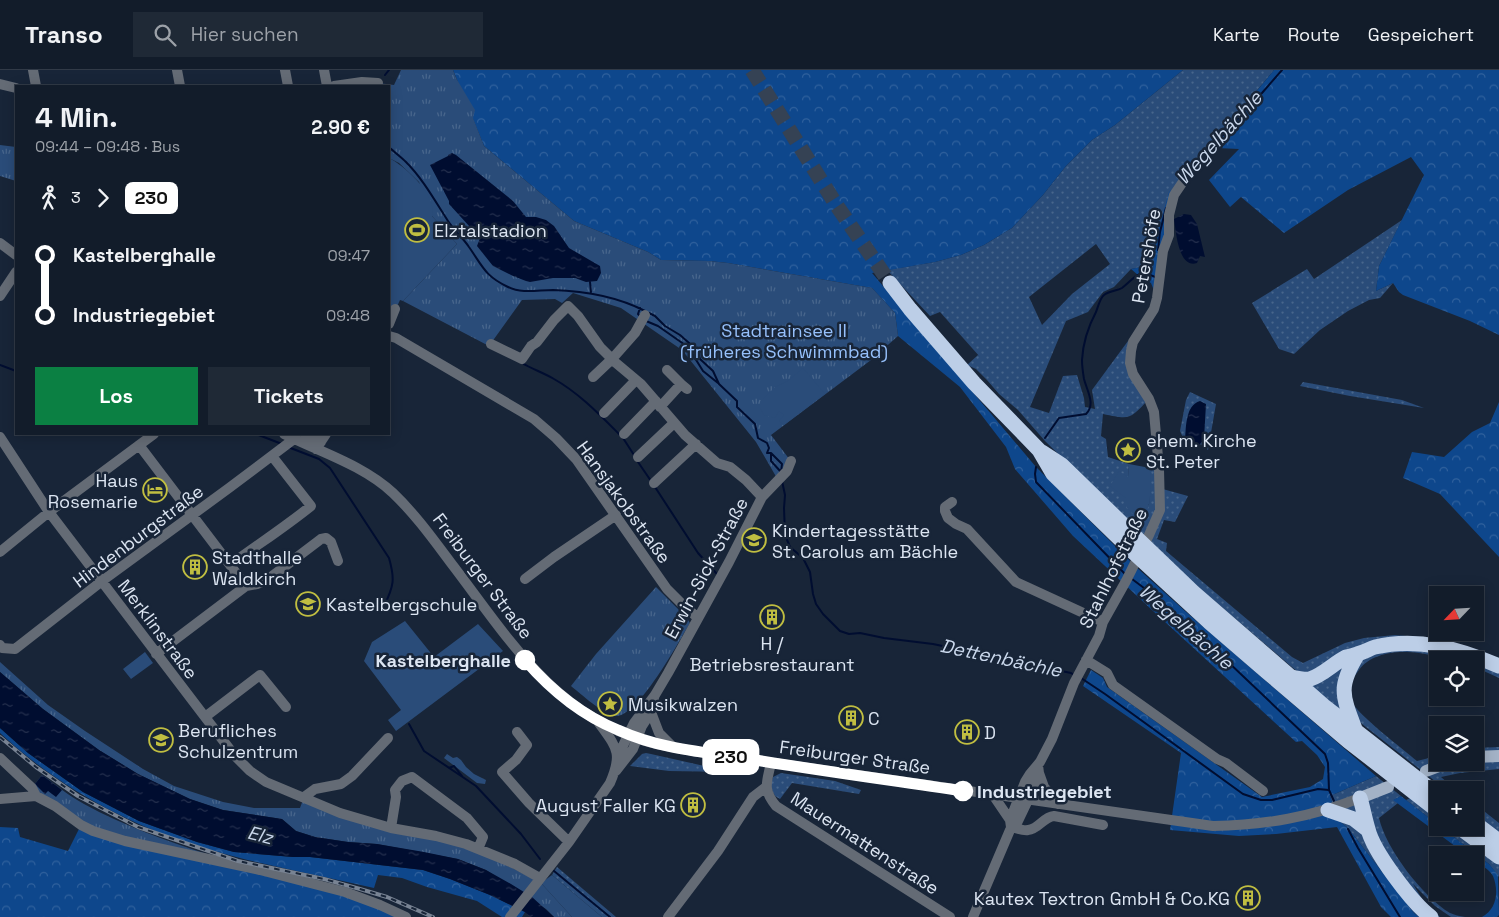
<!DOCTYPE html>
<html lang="de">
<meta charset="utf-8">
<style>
body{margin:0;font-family:"Space Grotesk",sans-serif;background:#1f2936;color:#f1f3f6;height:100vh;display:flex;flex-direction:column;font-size:19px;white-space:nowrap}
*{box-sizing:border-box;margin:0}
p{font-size:16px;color:#9ca1a8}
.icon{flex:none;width:28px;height:28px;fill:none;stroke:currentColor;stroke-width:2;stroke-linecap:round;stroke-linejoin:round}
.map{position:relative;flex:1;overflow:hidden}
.panel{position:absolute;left:15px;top:15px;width:375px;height:350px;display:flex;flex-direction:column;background:#121c2a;border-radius:0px;box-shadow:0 2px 12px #0003,0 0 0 1px #313a47}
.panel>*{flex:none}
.badge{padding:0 10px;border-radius:8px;font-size:18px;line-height:32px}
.needle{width:32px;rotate:245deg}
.controls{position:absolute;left:1429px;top:516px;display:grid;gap:10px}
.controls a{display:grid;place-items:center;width:55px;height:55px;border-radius:0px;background:#121c2a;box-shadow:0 2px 12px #0003,0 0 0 1px #313a47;font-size:25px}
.map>.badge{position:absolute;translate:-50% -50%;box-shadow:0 0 0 2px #fff}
.legs{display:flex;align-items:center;gap:8px;height:55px;padding:0 20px;font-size:16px}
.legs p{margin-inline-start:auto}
.overview{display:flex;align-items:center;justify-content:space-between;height:85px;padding:0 20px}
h1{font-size:28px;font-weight:600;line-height:38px}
.cta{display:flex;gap:10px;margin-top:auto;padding:10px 20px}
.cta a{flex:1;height:58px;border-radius:0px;background:#0b8043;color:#fff;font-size:20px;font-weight:600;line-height:58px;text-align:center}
.cta a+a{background:#1f2936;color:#f1f3f6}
ul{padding:0 20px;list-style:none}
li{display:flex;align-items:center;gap:18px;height:60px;font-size:19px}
li i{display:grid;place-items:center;width:8px;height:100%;margin:0 6px;background:currentColor}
li i::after{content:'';width:12px;height:12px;margin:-6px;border:4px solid;border-radius:50%;background:#121c2a}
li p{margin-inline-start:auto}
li:first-child i{background:linear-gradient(#0000 50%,currentColor 0)}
li:last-child i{background:linear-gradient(currentColor 50%,#0000 0)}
header{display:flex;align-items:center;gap:30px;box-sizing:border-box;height:70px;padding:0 25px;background:#121c2a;border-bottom:1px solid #313a47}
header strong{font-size:24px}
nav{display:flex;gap:28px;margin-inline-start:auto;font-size:18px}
.search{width:350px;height:45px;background:#1f2936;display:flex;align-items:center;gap:12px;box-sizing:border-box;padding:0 18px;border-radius:0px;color:#9ca1a8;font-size:19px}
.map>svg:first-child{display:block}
.grass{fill:url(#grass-dots);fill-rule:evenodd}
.forest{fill:url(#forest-crowns)}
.park{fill:url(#park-tufts)}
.garden{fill:#2a4c79}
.water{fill:url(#water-ripples)}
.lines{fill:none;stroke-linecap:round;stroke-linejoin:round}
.stream{stroke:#000d30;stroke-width:2}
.highway-tunnel{stroke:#354254;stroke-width:15;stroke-dasharray:15 8;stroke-linecap:butt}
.minor{stroke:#646b75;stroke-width:10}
.major{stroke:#a3b2c6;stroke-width:12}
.highway{stroke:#bccee7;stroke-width:15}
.rail-casing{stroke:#788393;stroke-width:4}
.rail{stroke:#182538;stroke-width:2;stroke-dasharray:5.5;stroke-linecap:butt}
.line-1-casing{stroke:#fff;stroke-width:11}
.line-1{stroke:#fff;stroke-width:8}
.stop-1-dot{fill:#fff;stroke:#fff;stroke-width:2.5}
.labels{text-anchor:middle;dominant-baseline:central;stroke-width:5;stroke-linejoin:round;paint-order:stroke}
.poi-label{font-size:18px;fill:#dce5f2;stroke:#182538;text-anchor:start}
.street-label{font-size:18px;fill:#dce5f2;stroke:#182538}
.park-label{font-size:18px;fill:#96c0fb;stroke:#182538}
.stop-label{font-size:18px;font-weight:bold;fill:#dce5f2;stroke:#182538;text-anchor:end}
.water-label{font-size:19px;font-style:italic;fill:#cad8ec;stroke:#182538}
</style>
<header>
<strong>Transo</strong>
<div class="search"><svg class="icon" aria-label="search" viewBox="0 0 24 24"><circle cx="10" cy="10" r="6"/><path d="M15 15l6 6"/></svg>Hier suchen</div>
<nav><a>Karte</a><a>Route</a><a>Gespeichert</a></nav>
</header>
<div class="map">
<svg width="1499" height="847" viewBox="0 0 1499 847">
<defs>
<pattern id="grass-dots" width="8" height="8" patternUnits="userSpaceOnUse" patternTransform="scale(1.25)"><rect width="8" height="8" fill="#2a4c79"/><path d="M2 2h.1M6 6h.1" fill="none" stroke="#48668c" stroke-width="1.8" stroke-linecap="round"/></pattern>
<pattern id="forest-crowns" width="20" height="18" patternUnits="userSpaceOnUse" patternTransform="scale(1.25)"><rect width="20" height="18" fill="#0e478c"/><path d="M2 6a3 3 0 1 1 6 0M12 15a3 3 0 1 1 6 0" fill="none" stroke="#30619d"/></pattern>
<pattern id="park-tufts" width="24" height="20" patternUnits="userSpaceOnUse" patternTransform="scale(1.25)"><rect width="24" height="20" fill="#2a4c79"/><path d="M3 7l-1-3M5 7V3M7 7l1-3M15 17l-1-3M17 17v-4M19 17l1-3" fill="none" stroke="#48668c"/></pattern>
<pattern id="water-ripples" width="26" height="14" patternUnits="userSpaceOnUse" patternTransform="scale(1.25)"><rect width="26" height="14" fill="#000d30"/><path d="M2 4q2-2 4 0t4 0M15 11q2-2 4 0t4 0" fill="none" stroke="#25304e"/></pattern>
</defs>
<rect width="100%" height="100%" fill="#182538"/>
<path class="grass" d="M1183,0h91l-72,86 -13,14 -33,68 -3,32 -12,-3 -10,2 -17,18 -11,5 -15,20 -22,9 -36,86 19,6 14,-37 14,-1 7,23 1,9 10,2 -3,-19 36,-49 5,1 -3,21 19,36c-19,20 -18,21 -46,15l-2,22 5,3 2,18 21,7 -2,44 22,-3 1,-37 9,1v19l29,8 -13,26 -11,-2 -7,19 10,4 -1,8 126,106 11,6 42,-20 19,-5 31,-3 33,3 71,24v16l-24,-11v-7c-6,0 -13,1 -19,0 -18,-2 -35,-9 -53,-8 -16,0 -35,5 -44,18 -8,10 -11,20 -7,32 5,12 52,48 65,59l20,-5 1,6h37v-14l24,-1v22l-39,4 -19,4 15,13h-18l-1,34 -31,-24 34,-15 -83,-65c-17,-8 -35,-22 -48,-35 -7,-7 -7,-11 -16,-17l-130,-111 -118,-116 -27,-31 -19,-16 -12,-14 -11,-11 -9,-4 11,-10 2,2 -40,-45 -10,4 -43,-46 48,-8 26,-7 23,-10 28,-17 31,-33 23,-29 26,-26 23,-15zM1096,174l14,20 -38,30 -30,31 -13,-28z
M1402,150l-23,46 -3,25 17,-8 -13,15 -11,2 -21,11 -28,19 -26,24 -15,-5 -27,-46 55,-34 7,10z
M1303,312l99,18 22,8 -74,-12 -50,-10z
M1190,322l26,12 -8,46 -8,-6 4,-5 -14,-30 -5,33 -5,-11 6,-31z
M646,683l5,1 80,18 -62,-1 -39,-5 12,-12z
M781,703l54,8 26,9 -2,4 -67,-11 -12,16 -5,-3 -5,-10 3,-9z
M1376,706l25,20 -7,4 4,3 -19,15c7,31 44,79 71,95 4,2 10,3 15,4h-14l-16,-11 -22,-22 14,23 13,10h-21l-5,-4 -66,-85 -10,-8 -8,-24z
M1475,734l24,19v54l-10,-13 -47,-36h33z
M557,797l59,50h-14l-50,-42z"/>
<path class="forest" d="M453,0h730l-68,55 -23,15 -26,26 -23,29 -31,33 -28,17 -23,10 -26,7 -63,11 164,194 98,98 51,46 191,165 -46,20 8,24 10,8 66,85 5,4h-28l-10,-10 -44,-80 -61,7 -37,2 -69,-6 11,-77 -98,-67 8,-16 12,8 4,9 155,110 48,-10 13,-8 2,-12 -8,-12 -15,-14 -6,1 -144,-132 -79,-74 -58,-67 -9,-22 -46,-60 -62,-51 -3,-23 -23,-25 -144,-25 -19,-2 -48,-1 -13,-8 -74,-31 -90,-75z
M1274,0h225v265l-29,-14 -67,-26 -4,-3 -6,-9 -17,8 3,-25 45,-91 -13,-18 -63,33 -64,43 -43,-36 -11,10 -21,-27 30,-31 -22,-1 -5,-3z
M1173,119l-16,109 -6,-15 -13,-8 -7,-6 10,-2 12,2 3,-31 13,-46z
M1499,332v155l-59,-63 -37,-16 9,-26 32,5 28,-25 18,-9z
M0,658l28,25 55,39 56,29 58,21 37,10 59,5h17l113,13 27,9 40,16 35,17 -3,5h-20l-25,-16 -50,-14 -25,-9 -24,-3 -4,13c-55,-13 -110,-22 -163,-38 -78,-22 -152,-62 -211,-117z
M1401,726l36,28 1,4h4l47,36 9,11 1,40 -2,2h-15c15,-8 17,-26 11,-41 -4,-7 -12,-11 -18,-15v-6h-8l-74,-55z
M81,755l264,67 61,25h-406v-90l18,1 2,9 48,14z"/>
<path class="park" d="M401,0h52l3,8 19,32 -2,8 11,28 90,75 74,31 13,8 48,1 19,2 144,25 23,25 3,23 -18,16 11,-7 -120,90 22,29 -15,16 -22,-38 -74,-92 -61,-42 -48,-15 -11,10 -7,-4 -33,1 -33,46 -86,-45 54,-57 -25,-28 -13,-34 -20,-19 -10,-5v-72h-55l44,-3 16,2z
M0,75l16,2v34l-16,-5z
M656,517l30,30 4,6c-11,18 -53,96 -75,93 -12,-2 -34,-22 -44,-30l25,-32z
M0,592l48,43 37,26 58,38 31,17 49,16 31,6h46l4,-11 36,16 126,31 75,39 31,34h-18l-8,-8 -60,-39 -28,-11 -81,-15 -29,-2 -33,-5 -19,-6 -14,-12 -59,-9 -33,-11 -52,-25 -39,-24 -56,-41 -43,-37z
M447,684l6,4 4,-1 4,3 5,7 8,7 12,6 -1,4 -8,-1 -33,-25z
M42,705c14,10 27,21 42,29 40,22 83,37 126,51l-117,-24 -61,-43z"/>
<path class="garden" d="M389,88c16,8 49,38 43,58l25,28 -54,57 -3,-1 -11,24z
M803,298l22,26 -41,31 -5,-4 5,-6 -5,-4 -4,7 -11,-3 -4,-7v-6l14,-14 15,-8z
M1129,394l21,4c0,12 4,48 -12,51l-11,-11v-9l-17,-13 9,-15 9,6z
M405,551l29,36 44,-33 25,27 -107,80 -8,-11 13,-10 -37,-49 8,-19z
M145,582l8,11 -22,16 -8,-10z
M552,805l50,42h-30l-31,-34z"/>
<path class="water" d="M452,83l4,2 57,46 13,16h10l10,3 8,6 15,22 31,18 1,7 -4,8 -11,1 -11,-4h-22l-23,4 -4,-1 -13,-5 -20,-10 -16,-20 3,-8 -31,-34v-3l-19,-36 18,-9v-1z
M1184,144l7,1 6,9 8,33 -5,-1 -3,7c-19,6 -21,-32 -23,-44z
M1200,331l6,3 -2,35 -4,5 -8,2 -7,-4c1,-13 0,-37 15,-41z
M0,602l43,37 56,41 39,24 52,25 33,11 59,9 14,12 19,6 33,5 29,2 47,8 34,7 28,11 25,14 21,13 22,20h-24l-5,-5 -35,-17 -40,-16 -27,-9 -113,-13h-17l-59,-5 -37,-10 -58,-21 -56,-29 -55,-39 -28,-25z
M42,705l20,15 -6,7 -8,-6 -3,3 -10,-10z"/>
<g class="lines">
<path class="stream" d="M385,5l4,-5
M389,77c5,5 12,10 17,15 17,17 29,39 42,59 6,9 15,17 21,26 14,20 16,29 39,40 14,7 30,3 45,3 32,1 63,6 92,21
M1190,98l22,-23 23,-21 7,-13 20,-18 20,-23
M1158,180l2,-18 6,-24
M590,212l1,10
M649,243l6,3 10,10 15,9 17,15 3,9 13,12 6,13 18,17v6l18,17 3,14 9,5 2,5 -2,5h4l11,11 -1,8
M640,246l-2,-2 2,-6
M646,251l12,5 30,21 15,24 15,12
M522,293c10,6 22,10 32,16 25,14 46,36 66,56
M0,295l16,6
M256,364l26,10
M623,368l11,17
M1045,368l14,-20 27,-4c10,-10 1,-23 -2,-35 -1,-6 -2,-14 -2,-19 1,-18 6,-33 14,-48 2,-5 4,-14 8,-17 5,-4 13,-4 18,-7 12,-9 16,-20 33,-11
M288,377l31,12 11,9 59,90c6,21 5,28 -5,48
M771,383v8l10,11
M638,392l13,19
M1036,397l-1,7 1,8 90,93
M782,411l3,14 -1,13 1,27 5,12 13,11 7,14 3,22 3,10 7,10 17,17 9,3 11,-1 24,5 49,6 138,29 3,2
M655,417l43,66 19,21
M1132,509l20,15 55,48 118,112 3,9 1,27
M1081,608l24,16 138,100 18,6h11l46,-11 11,1
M409,654l15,27 52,35 45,48 19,25
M449,698l5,-2 8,10
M1329,720l5,11
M1348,759l10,19 42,69
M554,801l56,46"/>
<path class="highway-tunnel" d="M752,0l85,136 53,77"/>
<path class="minor" d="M33,0l3,16
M177,0l3,16
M285,0l3,16
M324,0l3,16
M0,14l16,4
M334,16l28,-4 16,1
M0,173l16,12
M0,226l16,-24
M389,254l6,-15
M389,266l7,2 138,81 22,19 20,21 91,130 14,14 17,15
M491,274l31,15 9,-13 6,-4 17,-22 14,-14 10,10 22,31 16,16 25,21 44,51 32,28 13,4 16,13 16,17
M667,300l14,14
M593,307l19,-18 23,-26 10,-18
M660,337l21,-23 6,5
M604,343l32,-33
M284,364c36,18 79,31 109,59 22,21 40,46 58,70 56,73 100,149 194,178 24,7 49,10 74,14l494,71c53,-1 98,-9 147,-28
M305,364l16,8
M624,364l32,-33
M0,367l49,75 156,205 30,39 15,15 16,11 74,31 51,15 45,8 30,8 49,20 25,14
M139,375l107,141
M316,379l10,-15
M638,387l36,-34
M654,413l42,-39
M952,432l-7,5v4l3,7 8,6 11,5 49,53 87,40
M0,482l49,-40 105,-78
M230,495c27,-20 55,-38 81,-59l-39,-50
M525,509l29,-22 62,-42
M0,575l2,3 13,1 87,-68 127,-93 65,-49
M156,584l90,-68 11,-2 10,-4 54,-41 5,-1 5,4 7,19
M1086,590l21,13 6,12 104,74 9,4 37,28
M651,642l8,21 14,14
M205,647l55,-42 26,32
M517,662l10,13 -11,15 -14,12 27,31 40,39
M618,686l16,-33 21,-28 13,-22 61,-111 33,-65 25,-26 4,-10
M0,688l32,30 4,8
M771,693c-4,19 -9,26 5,43l174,111
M616,701l17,-22 9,-23 9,-14 3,-13
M1039,703l5,14 14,17
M993,725l17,25
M304,727l11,-8 26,-5 11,-8 36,-38
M0,729l36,-3 19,10 26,19 12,6 32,10 135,29 85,22 35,13 26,12
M1011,757l-1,-7 15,-38 5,-8 10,-12 12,-23 22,-56 25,-47 4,-14 23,-41 23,-46 11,-25 -1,-41 -5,-57 -5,-13 -16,-25 -3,-11 1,-12 2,-9 21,-33 3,-11 6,-47 6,-16v-20l5,-20 15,-22
M1011,757c5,1 12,4 17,3 11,-1 15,-13 26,-14l49,9
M391,758l5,-31 -1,-7 7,-9 10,-4 55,41 16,19 -5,12
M510,847l59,-75 41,-59c13,-30 7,-35 -11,-60
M668,847l50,-66 35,-54 13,-10
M973,847l37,-87 7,-7 11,-23 11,-27 -1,-8"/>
<path class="major" d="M1475,687l24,-1
M1426,701l24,-9
M1360,728l28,-11"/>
<path class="highway" d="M890,213l20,26 64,74 65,67 14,24 80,78 76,70 58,50 81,69 90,70
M1042,382l20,13 77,75 54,52 98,85 33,29 114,89
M1291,607c6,1 13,3 19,2 13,-4 24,-16 36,-22 4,-1 8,-2 11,-3 7,-2 12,-5 18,-7 43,-10 85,2 124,19
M1355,659c-13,-34 -17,-43 3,-75
M1360,728c3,10 5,21 8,31 5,22 44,74 63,88
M1328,740l26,9 14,11
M1475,753l24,18
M1460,758l39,29"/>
<g class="rail-casing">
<path id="rail" d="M0,667l36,30 42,29 60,31 100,34 86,18 36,10 27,8 46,20"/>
</g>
<use href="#rail" class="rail"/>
</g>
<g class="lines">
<g class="line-1-casing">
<path id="line-1" d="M525,590c26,30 56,55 93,70 39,18 82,22 125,28 73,12 147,22 220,33"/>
</g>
<use href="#line-1" class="line-1"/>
</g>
<defs>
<g id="stadium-ring" transform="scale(1.25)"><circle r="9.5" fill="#182538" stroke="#c0be41" stroke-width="1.5"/><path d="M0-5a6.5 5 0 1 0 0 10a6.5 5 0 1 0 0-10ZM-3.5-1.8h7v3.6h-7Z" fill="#c0be41"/></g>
<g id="sight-ring" transform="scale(1.25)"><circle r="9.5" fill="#182538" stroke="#c0be41" stroke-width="1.5"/><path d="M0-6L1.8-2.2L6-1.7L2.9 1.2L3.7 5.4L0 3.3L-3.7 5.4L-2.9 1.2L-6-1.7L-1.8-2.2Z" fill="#c0be41"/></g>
<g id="hotel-ring" transform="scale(1.25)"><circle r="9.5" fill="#182538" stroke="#c0be41" stroke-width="1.5"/><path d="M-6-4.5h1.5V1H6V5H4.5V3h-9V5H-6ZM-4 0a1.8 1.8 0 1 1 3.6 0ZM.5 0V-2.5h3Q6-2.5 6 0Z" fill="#c0be41"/></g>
<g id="school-ring" transform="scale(1.25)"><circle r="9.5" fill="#182538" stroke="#c0be41" stroke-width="1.5"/><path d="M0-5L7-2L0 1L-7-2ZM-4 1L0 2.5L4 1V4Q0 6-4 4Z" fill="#c0be41"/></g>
<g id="building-ring" transform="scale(1.25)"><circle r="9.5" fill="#182538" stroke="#c0be41" stroke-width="1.5"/><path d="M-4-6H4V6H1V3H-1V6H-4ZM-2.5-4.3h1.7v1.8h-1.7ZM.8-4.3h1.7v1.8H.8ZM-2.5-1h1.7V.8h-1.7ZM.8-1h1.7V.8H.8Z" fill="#c0be41"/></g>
</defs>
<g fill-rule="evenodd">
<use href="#stadium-ring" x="417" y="160"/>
<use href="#sight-ring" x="1128" y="380"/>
<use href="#hotel-ring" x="155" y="420"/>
<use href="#school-ring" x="754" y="470"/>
<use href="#building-ring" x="195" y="497"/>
<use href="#school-ring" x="308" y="534"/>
<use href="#building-ring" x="772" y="547"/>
<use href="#sight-ring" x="610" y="634"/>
<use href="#building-ring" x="851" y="648"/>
<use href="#building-ring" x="967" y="662"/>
<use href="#school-ring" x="161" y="670"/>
<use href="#building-ring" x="693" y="735"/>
<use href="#building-ring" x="1248" y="828"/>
</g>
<g class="stop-1-dot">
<circle cx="525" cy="590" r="9"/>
<circle cx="963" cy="721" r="9"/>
</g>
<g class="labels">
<g class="poi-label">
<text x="434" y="160">Elztalstadion</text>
<text x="1146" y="370">ehem. Kirche<tspan x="1146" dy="21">St. Peter</tspan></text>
<text x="138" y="410" text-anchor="end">Haus<tspan x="138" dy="21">Rosemarie</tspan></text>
<text x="772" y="460">Kindertagesstätte<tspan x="772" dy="21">St. Carolus am Bächle</tspan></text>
<text x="212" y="487">Stadthalle<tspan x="212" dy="21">Waldkirch</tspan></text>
<text x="326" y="534">Kastelbergschule</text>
<text x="772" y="573" text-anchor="middle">H /<tspan x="772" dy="21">Betriebsrestaurant</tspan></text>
<text x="628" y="634">Musikwalzen</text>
<text x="868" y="648">C</text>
<text x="178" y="660">Berufliches<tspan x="178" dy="21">Schulzentrum</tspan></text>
<text x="984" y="662">D</text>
<text x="676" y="735" text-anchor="end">August Faller KG</text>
<text x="1230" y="828" text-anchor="end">Kautex Textron GmbH &amp; Co.KG</text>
</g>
<g class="street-label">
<text transform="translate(1146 186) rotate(-80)">Petershöfe</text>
<text transform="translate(624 432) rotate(54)">Hansjakobstraße</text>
<text transform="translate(138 466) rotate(-37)">Hindenburgstraße</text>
<text transform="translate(706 498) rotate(-62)">Erwin-Sick-Straße</text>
<text transform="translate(1113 498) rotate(-64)">Stahlhofstraße</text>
<text transform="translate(483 506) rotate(53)">Freiburger Straße</text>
<text transform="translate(158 559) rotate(53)">Merklinstraße</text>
<text transform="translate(855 687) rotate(8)">Freiburger Straße</text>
<text transform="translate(865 773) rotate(33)">Mauermattenstraße</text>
</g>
<g class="park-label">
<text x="784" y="260">Stadtrainsee II<tspan x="784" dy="21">(früheres Schwimmbad)</tspan></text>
</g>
<g class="stop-label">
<text x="511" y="590">Kastelberghalle</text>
<text x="977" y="721" text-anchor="start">Industriegebiet</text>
</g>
<g class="water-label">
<text transform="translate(1219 68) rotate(-48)">Wegelbächle</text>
<text transform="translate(1186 557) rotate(41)">Wegelbächle</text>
<text transform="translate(1001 588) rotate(12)">Dettenbächle</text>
<text transform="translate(260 765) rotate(14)">Elz</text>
</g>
</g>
</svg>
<div class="controls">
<a><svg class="needle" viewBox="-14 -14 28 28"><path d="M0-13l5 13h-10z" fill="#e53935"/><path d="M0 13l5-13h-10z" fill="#9ca1a8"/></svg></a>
<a><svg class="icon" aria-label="locate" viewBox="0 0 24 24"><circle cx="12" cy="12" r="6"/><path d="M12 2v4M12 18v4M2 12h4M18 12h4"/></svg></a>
<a><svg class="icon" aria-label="layers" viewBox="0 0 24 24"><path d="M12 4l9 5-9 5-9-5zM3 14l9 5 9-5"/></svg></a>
<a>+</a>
<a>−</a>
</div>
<b class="badge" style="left:731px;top:687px;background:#fff;color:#111">230</b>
<section class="panel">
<div class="overview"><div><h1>4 Min.</h1><p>09:44 – 09:48 · Bus</p></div><b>2.90 €</b></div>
<div class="legs"><svg class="icon" aria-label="walk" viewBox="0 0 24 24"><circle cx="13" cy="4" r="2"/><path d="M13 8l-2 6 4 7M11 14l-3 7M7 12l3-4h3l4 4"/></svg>3<svg class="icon" aria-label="forward" viewBox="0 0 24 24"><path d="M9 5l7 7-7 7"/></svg><b class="badge" style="background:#fff;color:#111">230</b></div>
<ul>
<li><i style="color:#fff"></i><b>Kastelberghalle</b><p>09:47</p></li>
<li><i style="color:#fff"></i><b>Industriegebiet</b><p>09:48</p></li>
</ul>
<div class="cta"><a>Los</a><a>Tickets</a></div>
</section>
</div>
